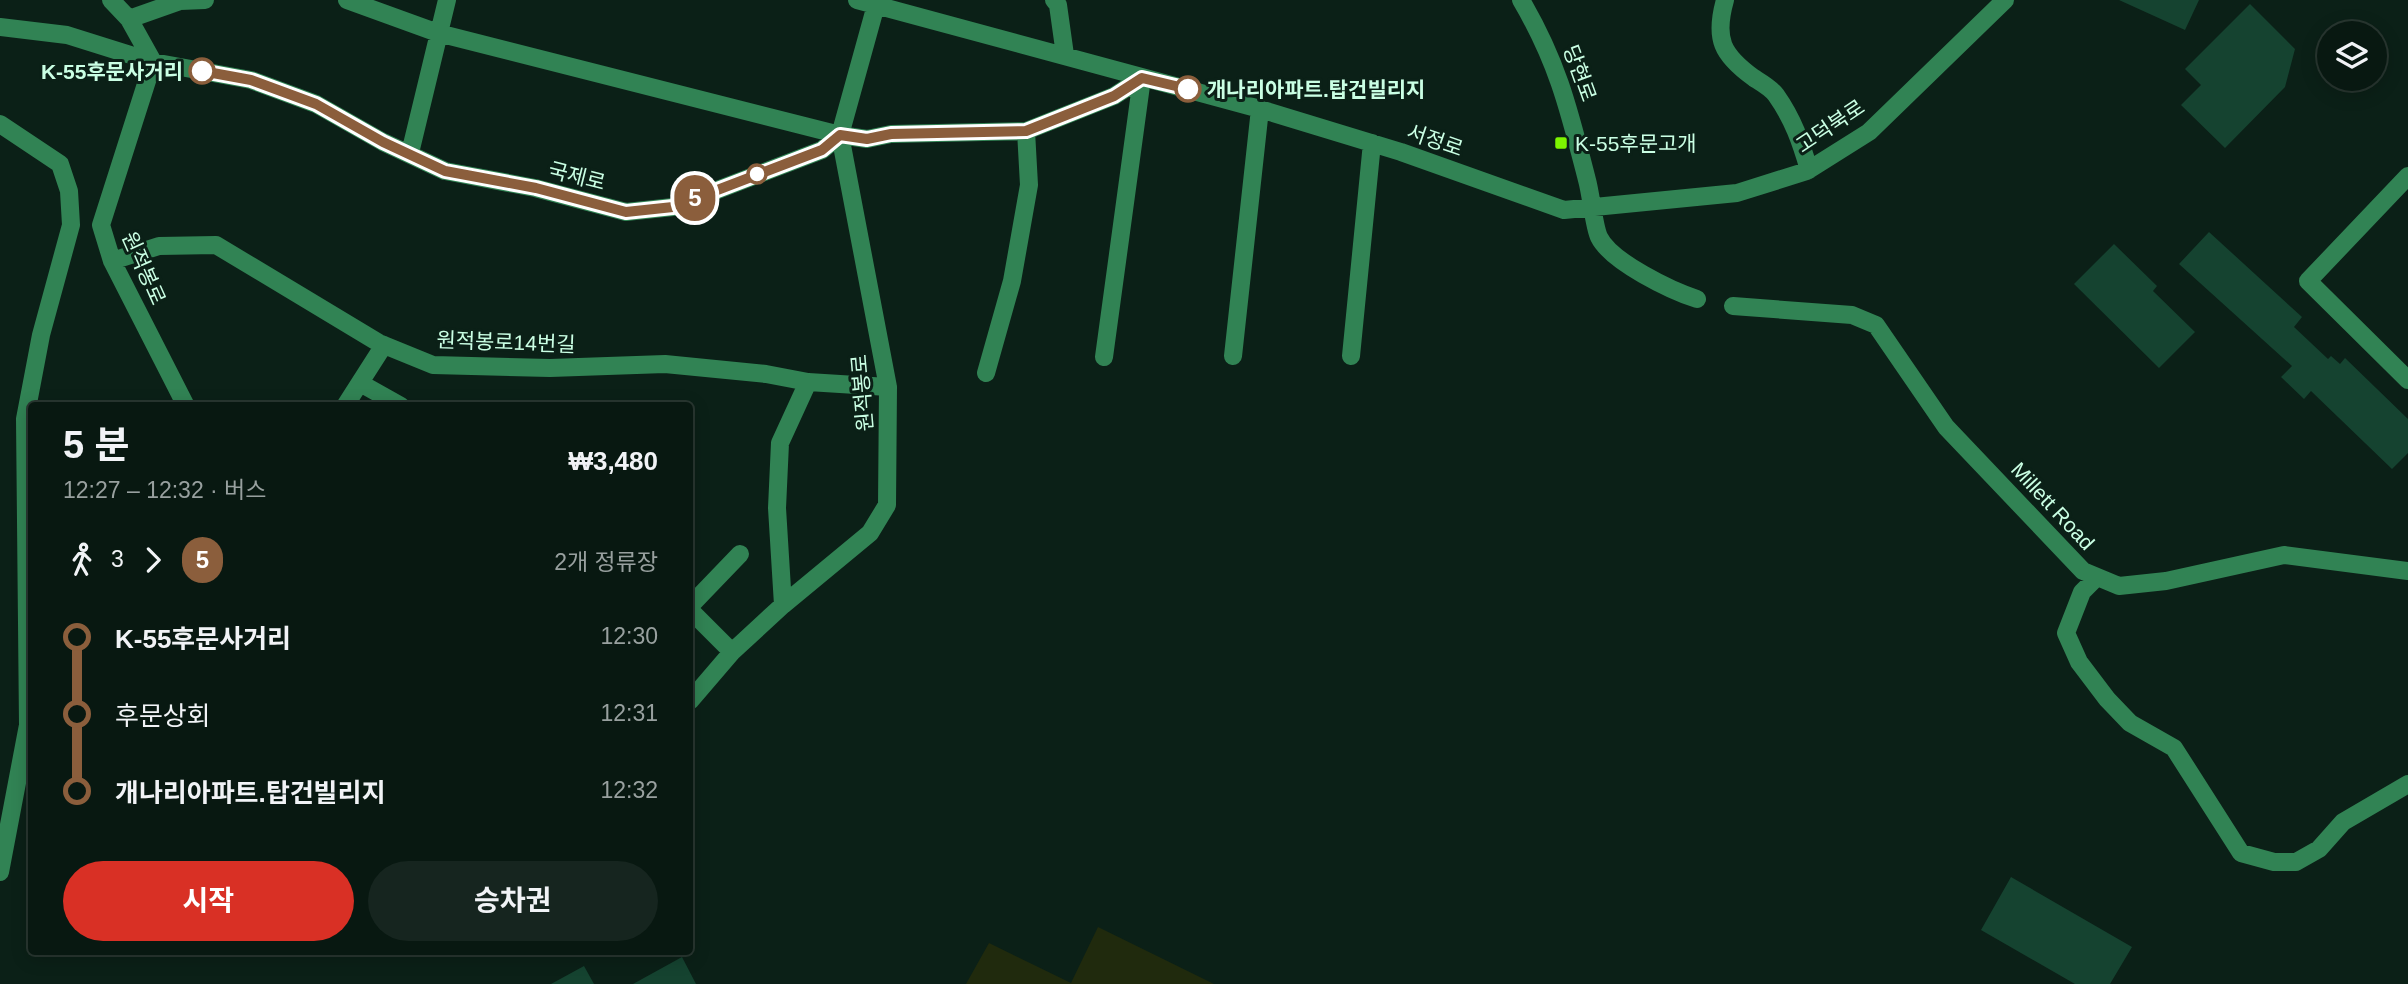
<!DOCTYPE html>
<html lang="ko">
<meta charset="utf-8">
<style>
body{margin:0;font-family:Helvetica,"Noto Sans KR",sans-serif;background:#16251f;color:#f1f3f6;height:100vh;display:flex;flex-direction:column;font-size:26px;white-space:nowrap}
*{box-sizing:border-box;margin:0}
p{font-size:23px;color:#98a09f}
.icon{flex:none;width:38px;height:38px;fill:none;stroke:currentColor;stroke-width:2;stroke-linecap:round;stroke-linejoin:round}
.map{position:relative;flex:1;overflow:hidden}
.sheet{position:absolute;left:28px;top:402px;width:665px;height:553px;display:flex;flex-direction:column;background:#081811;border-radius:7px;box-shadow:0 4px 18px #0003,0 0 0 2px #293731}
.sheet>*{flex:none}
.badge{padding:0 14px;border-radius:23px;font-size:24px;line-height:46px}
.tools{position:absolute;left:2317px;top:21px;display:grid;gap:14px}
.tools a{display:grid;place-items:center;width:70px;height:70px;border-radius:50%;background:#081811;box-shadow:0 4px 18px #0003,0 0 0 2px #293731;font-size:35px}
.map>.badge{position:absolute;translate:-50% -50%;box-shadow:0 0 0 4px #fff}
.legs{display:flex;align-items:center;gap:10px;height:77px;padding:0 35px;font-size:23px}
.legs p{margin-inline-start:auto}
.head{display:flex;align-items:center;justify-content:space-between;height:119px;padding:0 35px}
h1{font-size:38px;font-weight:700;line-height:52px}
.button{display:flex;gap:14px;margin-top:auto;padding:14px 35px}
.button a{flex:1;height:80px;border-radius:42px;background:#d93025;color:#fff;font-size:28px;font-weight:700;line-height:80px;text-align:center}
.button a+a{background:#16251f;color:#f1f3f6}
ul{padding:0 35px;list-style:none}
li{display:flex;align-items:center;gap:24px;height:77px;font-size:26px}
li i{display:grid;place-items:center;width:10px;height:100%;margin:0 9px;background:currentColor}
li i::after{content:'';width:18px;height:18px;margin:-9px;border:5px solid;border-radius:50%;background:#081811}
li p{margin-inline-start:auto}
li:first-child i{background:linear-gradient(#0000 50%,currentColor 0)}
li:last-child i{background:linear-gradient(currentColor 50%,#0000 0)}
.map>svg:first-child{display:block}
.green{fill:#202a0d}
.building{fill:#154330}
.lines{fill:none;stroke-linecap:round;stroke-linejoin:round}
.minor{stroke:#318354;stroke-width:18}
.line-1-casing{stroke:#fff;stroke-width:16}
.line-1{stroke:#8b5e3c;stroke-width:10}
.stop-1-dot{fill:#fff;stroke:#8b5e3c;stroke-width:3.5}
.poi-dot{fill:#7df500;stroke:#0b2017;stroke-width:2.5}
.labels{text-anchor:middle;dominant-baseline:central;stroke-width:6;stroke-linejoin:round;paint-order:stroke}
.stop-label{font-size:21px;font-weight:bold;fill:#caffe4;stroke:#0b2017;text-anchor:end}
.street-label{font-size:21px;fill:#caffe4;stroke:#0b2017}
.poi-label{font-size:21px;fill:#caffe4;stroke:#0b2017;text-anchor:start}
</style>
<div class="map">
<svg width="2408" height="984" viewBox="0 0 2408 984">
<rect width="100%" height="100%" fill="#0b2017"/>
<path class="green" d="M1098,927l116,57h-248l23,-41 82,40z"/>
<path class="building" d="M2119,0h80l-14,30z
M2250,4l45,45 -10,38 -60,61 -44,-43 20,-20 -16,-16z
M2209,232l93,85 -8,10 34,32 3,-3 9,8 5,-6 63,61v34l-16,16 -81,-78 -7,8 -23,-22 11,-11 -113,-102z
M2114,244l43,42 -4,5 42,41 -36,36 -85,-84z
M2011,877l121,70 -22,37h-35l-94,-54z
M682,957l14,27h-63z
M584,966l10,18h-43z"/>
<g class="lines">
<path class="minor" d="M111,0l18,19 24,43 -52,163 11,36 74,145
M347,0l91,33 402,102
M857,0l403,109 141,43 163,58 173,-17 70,-22 62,-39 136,-132
M1054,0l4,5 7,50
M1521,0c37,63 48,110 66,180 4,14 7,47 12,57 12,25 73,54 98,62
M1725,0c-11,39 -3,55 29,78 8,5 17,10 22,17 17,24 25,47 33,75
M129,19l51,-18 25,-1
M0,27l67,8 86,27 98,18 65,24 67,38 62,29 90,17 91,24 47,-5 149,-57 18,-15 27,4 24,-5 135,-3 88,-35 28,-18
M0,124l60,40 9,27 2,34 -30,110 -16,84 3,306 -28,147
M410,153l37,-153
M2408,176l-100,105 100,99
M112,261l47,-15 57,-1 163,98 54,22 117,3 115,-4 101,10 42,8 80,5
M1733,306l119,9 24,10 70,102 137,144 36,15 47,-5 118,-26 124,16
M1233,356l27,-247
M1351,356l21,-213
M1104,357l38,-279
M986,373l26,-92 17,-96 -3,-54
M360,383l41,23
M345,406l39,-61
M2097,577l-15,15 -16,41 13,29 28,37 23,24 44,25 67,105 33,9h22l23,-13 24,-27 65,-38
M783,605l-6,-97 3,-65 28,-61
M690,606l50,-52
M690,610l42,42
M690,701l42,-49 51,-47 87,-72 17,-28 1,-118 -48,-252 36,-130"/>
</g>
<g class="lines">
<g class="line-1-casing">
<path id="line-1" d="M202,71l49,9 65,24 67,38 62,29 91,17 90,24 47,-5 149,-57 18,-15 27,4 24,-5 135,-3 88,-35 28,-18 46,11"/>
</g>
<use href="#line-1" class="line-1"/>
</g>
<g class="stop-1-dot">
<circle cx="202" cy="71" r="12"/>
<circle cx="1188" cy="89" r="12"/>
<circle cx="757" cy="174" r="9"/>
</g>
<rect class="poi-dot" x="1554" y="136" width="14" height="14" rx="3.5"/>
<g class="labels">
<g class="stop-label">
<text x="183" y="71">K-55후문사거리</text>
<text x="1207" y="89" text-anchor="start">개나리아파트.탑건빌리지</text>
</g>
<g class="street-label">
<text transform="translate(1580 73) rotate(70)">당현로</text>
<text transform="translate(1830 126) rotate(-34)">고덕북로</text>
<text transform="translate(1435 140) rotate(19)">서정로</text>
<text transform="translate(577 176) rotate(14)">국제로</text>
<text transform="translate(144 268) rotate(66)">원적봉로</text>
<text transform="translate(506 342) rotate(2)">원적봉로14번길</text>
<text transform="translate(862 393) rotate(-95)">원적봉로</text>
<text transform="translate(2053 506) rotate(47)">Millett Road</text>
</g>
<g class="poi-label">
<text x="1575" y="143">K-55후문고개</text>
</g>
</g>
</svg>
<div class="tools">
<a><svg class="icon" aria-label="layers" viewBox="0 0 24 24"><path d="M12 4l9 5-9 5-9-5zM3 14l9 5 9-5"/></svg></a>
</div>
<b class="badge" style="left:695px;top:198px;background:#8b5e3c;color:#fff">5</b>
<section class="sheet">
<div class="head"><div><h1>5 분</h1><p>12:27 – 12:32 · 버스</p></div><b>₩3,480</b></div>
<div class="legs"><svg class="icon" aria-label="walk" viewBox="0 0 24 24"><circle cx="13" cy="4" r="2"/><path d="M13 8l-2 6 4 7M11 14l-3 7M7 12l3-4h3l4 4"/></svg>3<svg class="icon" aria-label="forward" viewBox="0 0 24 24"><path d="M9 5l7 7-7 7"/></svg><b class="badge" style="background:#8b5e3c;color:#fff">5</b><p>2개 정류장</p></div>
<ul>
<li><i style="color:#8b5e3c"></i><b>K-55후문사거리</b><p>12:30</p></li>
<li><i style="color:#8b5e3c"></i><span>후문상회</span><p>12:31</p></li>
<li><i style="color:#8b5e3c"></i><b>개나리아파트.탑건빌리지</b><p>12:32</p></li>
</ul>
<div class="button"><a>시작</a><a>승차권</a></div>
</section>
</div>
